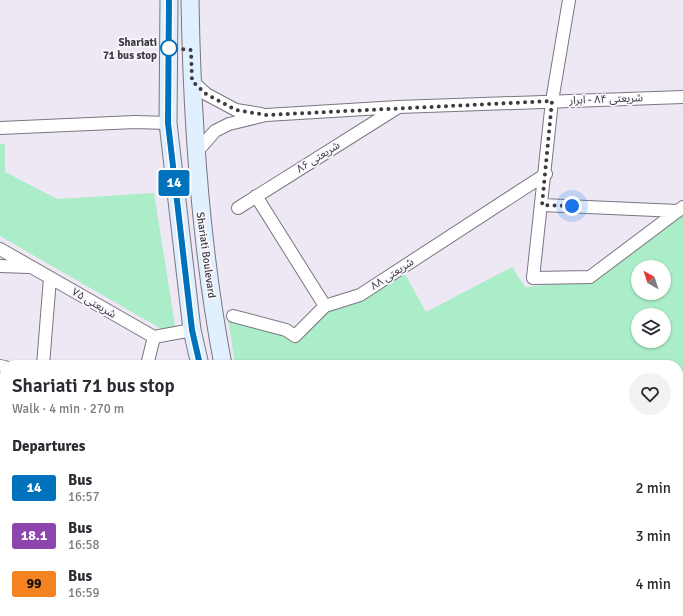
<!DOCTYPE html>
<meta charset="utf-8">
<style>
body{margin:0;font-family:Signika,"Noto Sans Arabic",sans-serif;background:#f2f2f3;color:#2b2b33;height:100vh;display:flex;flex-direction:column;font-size:15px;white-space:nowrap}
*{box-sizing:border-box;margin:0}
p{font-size:13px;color:#7c7c81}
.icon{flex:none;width:22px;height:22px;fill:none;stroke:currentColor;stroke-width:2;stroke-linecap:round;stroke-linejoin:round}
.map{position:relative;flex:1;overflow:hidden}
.sheet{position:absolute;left:0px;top:360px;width:683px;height:256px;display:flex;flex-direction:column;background:#fff;border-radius:16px 16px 0 0;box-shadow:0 1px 3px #0004}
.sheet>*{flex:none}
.badge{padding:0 8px;border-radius:3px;font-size:14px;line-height:26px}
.needle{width:26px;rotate:321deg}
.buttons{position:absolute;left:631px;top:260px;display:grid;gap:8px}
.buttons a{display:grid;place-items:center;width:40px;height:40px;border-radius:50%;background:#fff;box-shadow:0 1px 3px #0004;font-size:20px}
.you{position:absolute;width:20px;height:20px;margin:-10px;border:3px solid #fff;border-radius:50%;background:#1a73e8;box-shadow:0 0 0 6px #1a73e833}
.map>.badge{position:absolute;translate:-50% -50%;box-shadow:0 0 0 2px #fff}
h2{padding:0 12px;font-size:15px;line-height:36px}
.round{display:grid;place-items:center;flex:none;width:42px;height:42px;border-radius:21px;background:#f2f2f3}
.head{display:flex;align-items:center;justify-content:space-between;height:68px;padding:0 12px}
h1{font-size:19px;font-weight:600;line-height:30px}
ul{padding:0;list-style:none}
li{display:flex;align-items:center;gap:12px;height:48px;padding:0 12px}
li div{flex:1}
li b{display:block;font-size:15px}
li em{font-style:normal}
li .badge{min-width:44px;font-weight:700;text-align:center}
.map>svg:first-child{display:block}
.green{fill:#abecc9;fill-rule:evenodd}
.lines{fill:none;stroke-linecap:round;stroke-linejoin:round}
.street-casing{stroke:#7a7681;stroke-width:14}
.secondary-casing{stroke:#7a7681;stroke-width:19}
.highway-casing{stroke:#cdcccd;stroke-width:24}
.street{stroke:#fff;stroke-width:12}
.secondary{stroke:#e0f0fe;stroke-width:17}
.highway{stroke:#98cdfa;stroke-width:22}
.line-casing{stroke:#fff;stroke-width:9}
.line{stroke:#0072bc;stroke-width:6}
.walk{stroke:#3d3b40;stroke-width:4;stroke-dasharray:0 7.2}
.stop-dot{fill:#fff;stroke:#0072bc;stroke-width:2}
.labels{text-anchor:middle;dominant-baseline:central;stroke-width:3.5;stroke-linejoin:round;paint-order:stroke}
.stop-label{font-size:11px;font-weight:bold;fill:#3d3b40;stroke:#faf7fe;text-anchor:end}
.street-label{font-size:11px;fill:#3d3b40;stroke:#faf7fe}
</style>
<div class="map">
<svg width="683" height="616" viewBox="0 0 683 616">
<rect width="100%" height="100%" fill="#ede8f4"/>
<path class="green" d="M0,144h5v28l52,27 97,-6 23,145 -177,-102z
M683,213v159l-5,4v-11h-443l-8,-55 64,27 109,-72 26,47 86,-45 13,20 63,-6zM638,267h26v26h-26zM638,315h26v26h-26z
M683,414v74l-5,4v-75z
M683,521v95h-119l6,-5h108v-86z
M204,611h29l1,5h-32z
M429,611h99l-6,5h-99z"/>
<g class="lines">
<g class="street-casing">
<path id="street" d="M569,0l-17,101 -19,177 57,-1 93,-70
M192,81l14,13 30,16 25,4
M0,128l135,-6 33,1
M195,154l20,-23 14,-7 37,-9 132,-8 285,-10
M256,196l69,110
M542,205l136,6
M238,208l159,-100
M0,249l154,88 38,-7
M0,266l29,1
M233,316l53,14 9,6 30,-30 35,-11 186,-121
M43,365l7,-87
M147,365l7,-28
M0,366l5,1
M0,556l5,1
M21,616l1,-5
M111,616l1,-5
M197,616l2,-5"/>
</g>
<g class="secondary-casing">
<path id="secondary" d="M169,0l-1,123 24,207 8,35
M190,0c2,123 10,244 33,365
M255,611l2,5
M312,611l3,5"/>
</g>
<g class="highway-casing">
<path id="highway" d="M678,395l5,-4
M678,512l5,-4
M402,616l7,-5
M547,616l7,-5"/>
</g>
<use href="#street" class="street"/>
<use href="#secondary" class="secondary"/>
<use href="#highway" class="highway"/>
</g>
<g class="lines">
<g class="line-casing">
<path id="line" d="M169,0l-1,123 24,207 8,35"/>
</g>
<use href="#line" class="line"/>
<path class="walk" d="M169,48l22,2 1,31 14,13 30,16 30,5 286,-14 -10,104 30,1"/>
</g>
<circle class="stop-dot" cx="169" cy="48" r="8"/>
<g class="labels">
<g class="stop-label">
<text x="157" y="42">Shariati<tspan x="157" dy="13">71 bus stop</tspan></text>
</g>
<g class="street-label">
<text transform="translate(606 99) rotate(-2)">شریعتی ۸۴ - ابرار</text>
<text transform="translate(318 157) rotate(-32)">شریعتی ۸۶</text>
<text transform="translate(206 255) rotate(82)">Shariati Boulevard</text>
<text transform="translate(392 274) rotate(-33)">شریعتی ۸۸</text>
<text transform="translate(94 303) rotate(30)">شریعتی ۷۵</text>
</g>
</g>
</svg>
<div class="buttons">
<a><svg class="needle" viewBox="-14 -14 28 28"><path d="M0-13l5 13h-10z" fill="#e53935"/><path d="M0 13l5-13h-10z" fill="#7c7c81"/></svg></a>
<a><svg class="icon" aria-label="layers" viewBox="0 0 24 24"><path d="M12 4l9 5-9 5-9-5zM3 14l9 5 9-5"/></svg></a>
</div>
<div class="you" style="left:572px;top:206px"></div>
<b class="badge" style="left:174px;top:183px;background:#0072bc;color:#fff">14</b>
<section class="sheet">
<div class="head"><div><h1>Shariati 71 bus stop</h1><p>Walk · 4 min · 270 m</p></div><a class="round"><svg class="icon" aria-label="heart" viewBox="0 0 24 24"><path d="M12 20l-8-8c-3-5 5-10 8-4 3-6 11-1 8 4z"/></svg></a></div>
<h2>Departures</h2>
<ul>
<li><span class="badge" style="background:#0072bc;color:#fff">14</span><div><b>Bus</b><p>16:57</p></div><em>2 min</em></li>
<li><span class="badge" style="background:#8e44ad;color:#fff">18.1</span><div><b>Bus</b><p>16:58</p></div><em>3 min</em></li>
<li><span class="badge" style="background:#f58220;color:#111">99</span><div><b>Bus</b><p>16:59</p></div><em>4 min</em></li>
</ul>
</section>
</div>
